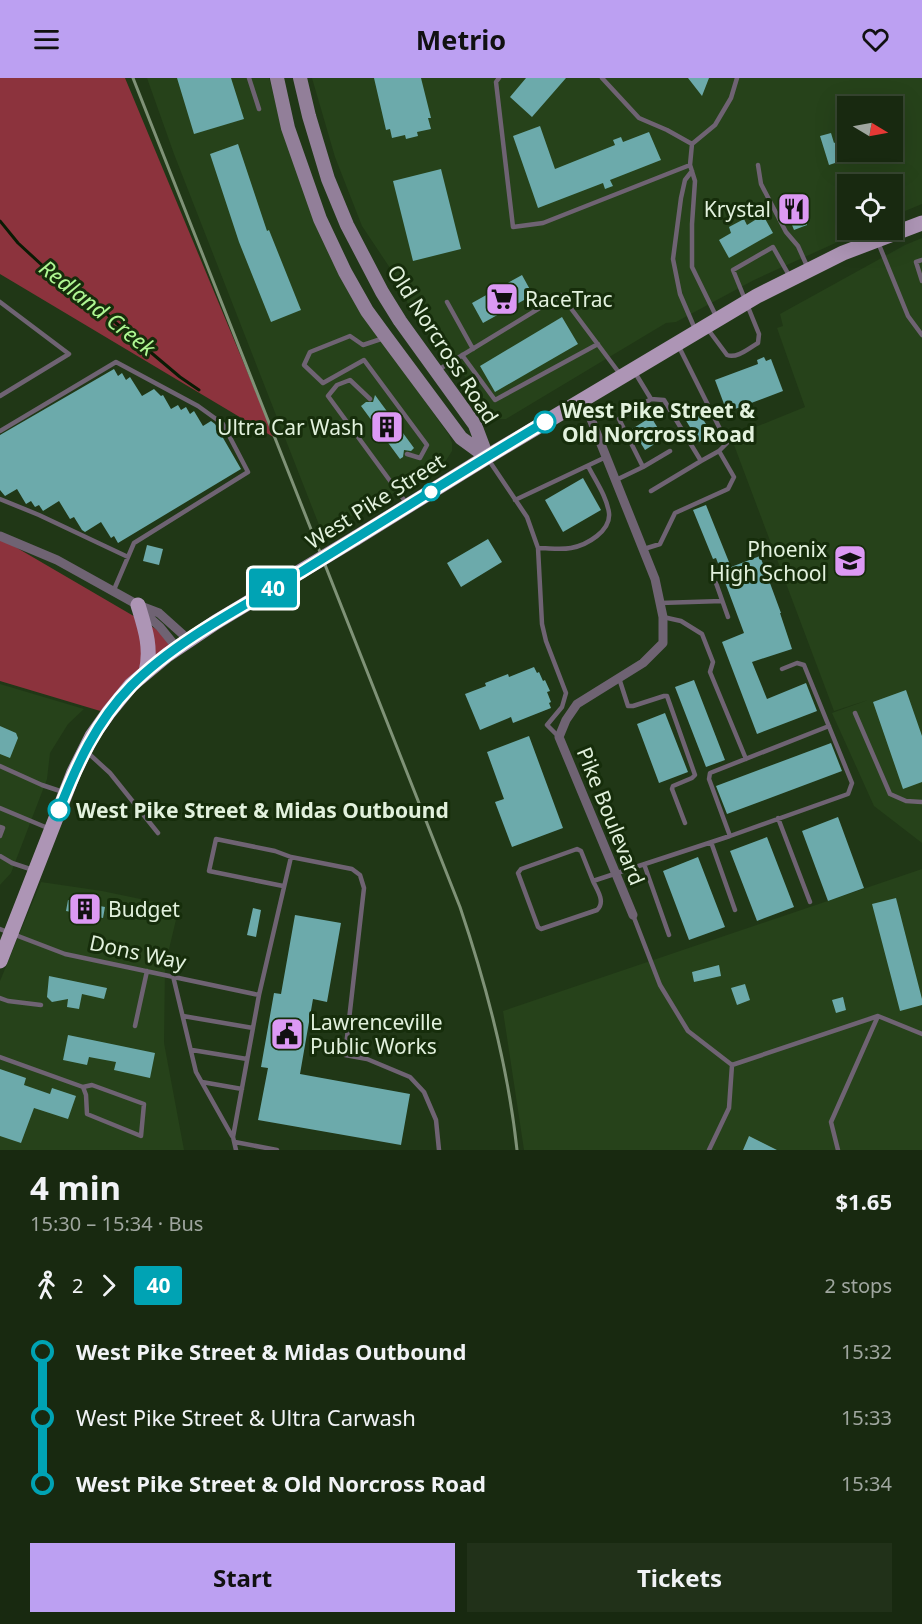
<!DOCTYPE html>
<meta charset="utf-8">
<style>
body{margin:0;font-family:"Noto Sans",sans-serif;background:#213119;color:#f1f3f6;height:100vh;display:flex;flex-direction:column;font-size:22px;white-space:nowrap}
*{box-sizing:border-box;margin:0}
p{font-size:20px;color:#9fa69f}
.icon{flex:none;width:33px;height:33px;fill:none;stroke:currentColor;stroke-width:2;stroke-linecap:round;stroke-linejoin:round}
.map{position:relative;height:1072px;overflow:hidden}
.side{display:flex;flex-direction:column;background:#182910;flex:1}
.side>*{flex:none}
.badge{padding:0 12px;border-radius:4px;font-size:21px;line-height:39px}
.needle{width:39px;rotate:100deg}
.controls{position:absolute;left:837px;top:18px;display:grid;gap:12px}
.controls a{display:grid;place-items:center;width:66px;height:66px;border-radius:0px;background:#182910;box-shadow:0 6px 24px #0002,0 0 0 2px #364530;font-size:30px}
.map>.badge{position:absolute;translate:-50% -50%;box-shadow:0 0 0 3px #fff}
.legs{display:flex;align-items:center;gap:9px;height:66px;padding:0 30px;font-size:20px}
.legs p{margin-inline-start:auto}
.summary{display:flex;align-items:center;justify-content:space-between;height:102px;padding:0 30px}
h1{font-size:33px;font-weight:700;line-height:45px}
.action{display:flex;gap:12px;margin-top:auto;padding:12px 30px}
.action a{flex:1;height:69px;border-radius:0px;background:#bca0f2;color:#111;font-size:24px;font-weight:700;line-height:69px;text-align:center}
.action a+a{background:#213119;color:#f1f3f6}
ul{padding:0 30px;list-style:none}
li{display:flex;align-items:center;gap:21px;height:66px;font-size:22px}
li i{display:grid;place-items:center;width:9px;height:100%;margin:0 8px;background:currentColor}
li i::after{content:'';width:15px;height:15px;margin:-8px;border:4px solid;border-radius:50%;background:#182910}
li p{margin-inline-start:auto}
li:first-child i{background:linear-gradient(#0000 50%,currentColor 0)}
li:last-child i{background:linear-gradient(currentColor 50%,#0000 0)}
header{display:flex;justify-content:space-between;align-items:center;height:78px;padding:0 30px;background:#bca0f2;color:#111;font-size:27px;font-weight:700}
.map>svg:first-child{display:block}
.built{fill:#26421a;fill-rule:evenodd}
.forest{fill:#8c333d}
.lines{fill:none;stroke-linecap:round;stroke-linejoin:round}
.stream{stroke:#0a1b04;stroke-width:3}
.building{fill:#6caaab}
.lane{stroke:#6f6373;stroke-width:4.5}
.street{stroke:#6f6373;stroke-width:9}
.secondary{stroke:#927f99;stroke-width:14}
.primary{stroke:#ad95b5;stroke-width:15}
.rail{stroke:#7f9277;stroke-width:3}
.primary-bridge{stroke:#ad95b5;stroke-width:15}
.line-1-casing{stroke:#fff;stroke-width:14}
.line-1{stroke:#00a3b4;stroke-width:9}
.stop-1-dot{fill:#fff;stroke:#00a3b4;stroke-width:3}
.labels{text-anchor:middle;dominant-baseline:central;stroke-width:6;stroke-linejoin:round;paint-order:stroke}
.poi-label{font-size:21px;fill:#e2f1dd;stroke:#162d0b;text-anchor:end}
.street-label{font-size:21px;fill:#e2f1dd;stroke:#162d0b}
.stop-label{font-size:21px;font-weight:bold;fill:#e2f1dd;stroke:#162d0b;text-anchor:start}
.water-label{font-size:22px;font-style:italic;fill:#aff792;stroke:#162d0b}
</style>
<header><svg class="icon" aria-label="menu" viewBox="0 0 24 24"><path d="M4 6h16M4 12h16M4 18h16"/></svg>Metrio<svg class="icon" aria-label="heart" viewBox="0 0 24 24"><path d="M12 20l-8-8c-3-5 5-10 8-4 3-6 11-1 8 4z"/></svg></header>
<div class="map">
<svg width="922" height="1072" viewBox="0 0 922 1072">
<rect width="100%" height="100%" fill="#203716"/>
<path class="built" d="M147,0h122l10,38 76,187 94,132 3,8v8l-7,11 -78,47 -46,21 -147,-376z
M312,0h610v126l-29,12 -1,-32h-44v46h16l-110,50 -78,42 -10,1 -160,96h-12l-7,-2 -3,-5 -14,-28 -25,-37 -19,-14 -19,-31 -3,-13 -42,-63 -27,-69zM848,28h44v46h-44z
M922,160v605l-48,-37 -42,-93 36,-13 -34,11 -103,-274 74,-30 -28,-79 6,-2 -3,-12 125,-69z
M0,606l84,25 -16,15 -18,29 -3,26 -36,94 -11,12z
M922,791v281h-398l-21,-139z
M41,804l61,9 77,16 -14,59 -1,77 20,107h-184v-169z"/>
<path class="forest" d="M0,0h125l150,360 -275,-164z
M0,460l173,101 -8,15 -58,59 -107,-32z"/>
<g class="lines">
<path class="stream" d="M0,143l18,22 26,24 46,30 26,26 64,54 19,13"/>
</g>
<path class="building" d="M177,0h54l13,41 -50,15z
M374,0h47l10,40h-3l3,11 -14,3 1,4 -12,3 -1,-4 -13,3 -2,-9 -4,1z
M526,0h40l-34,39 -22,-20z
M688,0h21l-7,18z
M890,17l4,11h-31v-1z
M899,41l4,9 -11,4v-11z
M540,48l15,43 60,-24 -2,-5 8,-3 2,5 26,-10 12,28 -51,20 3,6 -8,3 -2,-6 -65,25 -25,-72z
M831,55l3,10 2,-1 5,19 -12,4 -9,-29z
M238,66l29,87 2,-1 32,80 -30,12 -32,-80 -29,-88z
M441,91l20,80 -48,12 -20,-80z
M794,116l5,12 2,-1 6,20 -13,5 -12,-30z
M763,137l10,18 -44,25 -10,-18 12,-7 -2,-6 15,-8 3,6z
M522,197l11,20 -50,28 -11,-20z
M562,239l16,27 -83,48 -15,-26z
M764,279l2,4 5,-2 12,32 -56,21 -12,-32 43,-16 -1,-4z
M114,291l4,7 4,-3 4,7 4,-3 12,19 12,-7 7,7 2,-1 8,14 7,-4 3,5 5,-3 4,7 4,-3 9,15 8,-5 4,3 26,45 -123,74 -4,-7 -3,2 -10,-16 -16,10 -3,-2 -8,-13 -4,2 -11,-18 -16,10 -4,-6 -4,2 -4,-6 -5,3 -9,-15 -12,7 -5,-6v-55z
M375,317l39,53 -3,3 -7,-1 -1,7 -3,2 -39,-53 5,-4h7z
M695,328l17,28 -13,8 -17,-28z
M651,339l13,21 -19,12 -13,-21z
M583,400l18,32 -38,22 -18,-32z
M706,427l25,62 29,-11 21,57h-1l12,36 -40,13 15,37 39,-16 11,28 -60,23 -35,-92 22,-9 -28,-75 -3,1 -20,-49z
M488,461l14,23 -41,25 -14,-24z
M147,467l16,4 -4,16 -16,-4z
M534,589l3,6 2,-1 4,9 2,-1 5,11 -3,1 4,10 -2,1 2,5 -38,15 -2,-6 -31,13 -15,-36 21,-8 -1,-3 23,-9 1,3z
M694,602l31,80 -19,7 -31,-80z
M906,612l16,46v46l-19,7 -30,-87z
M665,635l23,59 -29,11 -22,-59z
M0,648l16,7 2,5 -8,20 -10,-4z
M529,658l34,92 -51,19 -17,-45 9,-3 -17,-47z
M831,665l11,28 -115,43 -11,-28z
M838,739l26,71 -36,13 -26,-70z
M767,759l27,70 -37,14 -27,-70z
M698,779l27,70 -36,13 -26,-69z
M896,820l26,101v6l-22,6 -28,-107z
M68,822l37,7 -2,11 -37,-7z
M253,830l8,2 -5,27 -9,-2z
M295,837l46,8 -14,79 -14,-3 -13,75 110,20 -9,51 -143,-25 10,-52 -7,-1 13,-74 7,1z
M719,887l2,11 -27,6 -2,-10z
M49,898l58,12 -3,11 -22,-5 -3,15 -12,-2 1,-8 -16,3 -5,-5z
M745,906l5,16 -13,5 -6,-17z
M843,919l3,13 -10,3 -4,-13z
M68,957l87,18 -5,25 -36,-8 2,-8 -27,-5 -2,8 -24,-5z
M0,991l26,9 -2,7 26,9 2,-6 24,8 -8,23 -34,-11 -13,35 -21,-7z
M749,1058l28,14h-34z"/>
<g class="lines">
<path class="lane" d="M249,0l10,31
M499,0l-3,4 17,145 30,-4 147,-58
M602,0l37,40 28,12 25,14
M692,66l-2,21 5,16 -3,43v43l24,49
M692,66l23,-19 16,-27 6,-20
M758,87l3,19 25,48 12,14 9,20
M692,93l-7,9 -4,18 -8,61 7,35 15,35
M873,152l35,86 14,19
M922,182l-6,2 6,19
M0,224l69,52 -69,42
M447,224l26,47
M707,250l20,27c10,4 22,-7 31,-12l1,-9 -26,-64 40,-23 17,30
M384,260l-21,7 -13,-9 -40,16 -6,13 19,18 41,-23 63,85 -7,13 -13,-4
M462,277l33,45 103,-56
M438,292l123,-75 59,79
M634,293l17,28
M370,321l-20,-19 -13,5 -9,11 79,108
M0,353l116,-69 82,44 25,18 25,48 -114,71 -21,49
M488,381l39,58 11,31 4,76 4,17 20,52 -4,14 -15,18 11,11
M643,389l27,-16
M616,402l27,-13 -24,-48 32,-20 13,1 37,61 18,-10 8,-8 -48,-96
M651,413l50,-30
M0,421l39,16 89,42
M515,422l91,-43
M538,470c11,0 22,2 33,0 16,-3 40,-17 38,-35 -2,-16 -14,-33 -21,-47
M644,471l16,-5 15,-31 53,-24 6,-12 -15,-26
M716,505l12,34
M660,525l62,-2
M663,539l18,4 21,13 11,28 -3,10 36,87
M619,600l9,28h5l31,-10h3l28,79 -3,3 -19,8 -1,3 13,34
M855,635l35,81 16,7 16,1
M87,674l23,21 48,60
M0,688l42,19 21,7
M0,730l50,21
M778,740l32,84
M0,749l3,1 -3,8
M730,758l-21,-57 1,-6 119,-47
M711,764l24,68
M0,778l12,7 21,7
M644,786l25,71
M593,803c4,9 13,21 4,29l-56,19 -3,-2 -20,-54 3,-4 56,-20 4,2 12,30 137,-45 118,-42 4,-11 -48,-118 -7,-2 -15,6
M283,808l-74,-15 7,-32 59,12 16,6
M633,837l27,70 28,46 44,34 146,-49 44,18
M0,851l65,25 194,41
M173,898l23,96 36,64
M0,920l8,3 33,4
M183,938l70,12
M135,948l12,-55
M192,972l55,9
M0,979l83,30 9,-2 52,19 -3,32 -54,-22 -1,-19 -3,-8
M202,1004l40,7
M235,1064l42,8
M236,1072l-3,-13 26,-142 32,-138 61,12 8,6 4,13 -19,167 22,4 43,18 14,15 12,28 3,30
M709,1072l20,-42 3,-43
M838,1072l-7,-28 47,-106"/>
<path class="street" d="M583,321l72,180 8,38v26l-20,20 -66,41 -11,16 -7,17 74,178
M0,458l57,24 81,45 21,8 30,27
M141,532l19,17 17,21"/>
<path class="secondary" d="M277,0l11,50 32,91 25,53 22,39 19,26 75,101 26,19
M300,0l9,38 19,63 19,46 35,67 18,29 75,104 12,32"/>
<path class="primary" d="M356,460l131,-81 270,-161 86,-43 79,-30
M138,527c7,23 14,43 8,67
M0,883l74,-189 18,-36 17,-24 22,-27 36,-30 49,-33 82,-49"/>
<path class="rail" d="M133,0l327,829c27,80 48,159 57,243"/>
<path class="primary-bridge" d="M298,495l58,-35"/>
</g>
<g class="lines">
<g class="line-1-casing">
<path id="line-1" d="M59,732c18,-46 37,-88 72,-124 45,-46 115,-81 170,-114 81,-50 162,-101 244,-150"/>
</g>
<use href="#line-1" class="line-1"/>
</g>
<defs>
<g id="restaurant-square" transform="scale(1.725)"><rect x="-9" y="-9" width="18" height="18" rx="4" fill="#dc99f4" stroke="#162d0b"/><path d="M-5-6h1v4h1v-4h1v4h1v-4h1v5L-1.5 .5V6h-2V.5L-5-1ZM5-6V6H3V1.5H1.5Q1.5-4 5-6Z" fill="#111"/></g>
<g id="supermarket-square" transform="scale(1.725)"><rect x="-9" y="-9" width="18" height="18" rx="4" fill="#dc99f4" stroke="#162d0b"/><path d="M-6-5.5h2.5l.6 2H6L4.5 2H-2.5L-4.4-4H-6ZM-1.5 3.2a1.3 1.3 0 1 0 .1 0ZM3 3.2a1.3 1.3 0 1 0 .1 0Z" fill="#111"/></g>
<g id="building-square" transform="scale(1.725)"><rect x="-9" y="-9" width="18" height="18" rx="4" fill="#dc99f4" stroke="#162d0b"/><path d="M-4-6H4V6H1V3H-1V6H-4ZM-2.5-4.3h1.7v1.8h-1.7ZM.8-4.3h1.7v1.8H.8ZM-2.5-1h1.7V.8h-1.7ZM.8-1h1.7V.8H.8Z" fill="#111"/></g>
<g id="school-square" transform="scale(1.725)"><rect x="-9" y="-9" width="18" height="18" rx="4" fill="#dc99f4" stroke="#162d0b"/><path d="M0-5L7-2L0 1L-7-2ZM-4 1L0 2.5L4 1V4Q0 6-4 4Z" fill="#111"/></g>
<g id="civic-square" transform="scale(1.725)"><rect x="-9" y="-9" width="18" height="18" rx="4" fill="#dc99f4" stroke="#162d0b"/><path d="M-.6-6.5H3V-4.5H.6V-3L4-1V1h2V6H-6V1h2V-1L-.6-3ZM-1.2 2.5V6h2.4V2.5Z" fill="#111"/></g>
</defs>
<g fill-rule="evenodd">
<use href="#restaurant-square" x="794" y="131"/>
<use href="#supermarket-square" x="502" y="221"/>
<use href="#building-square" x="387" y="349"/>
<use href="#school-square" x="850" y="483"/>
<use href="#building-square" x="85" y="831"/>
<use href="#civic-square" x="287" y="956"/>
</g>
<g class="stop-1-dot">
<circle cx="545" cy="344" r="10"/>
<circle cx="431" cy="414" r="8"/>
<circle cx="59" cy="732" r="10"/>
</g>
<g class="labels">
<g class="poi-label">
<text x="771" y="131">Krystal</text>
<text x="525" y="221" text-anchor="start">RaceTrac</text>
<text x="364" y="349">Ultra Car Wash</text>
<text x="827" y="471">Phoenix<tspan x="827" dy="24">High School</tspan></text>
<text x="108" y="831" text-anchor="start">Budget</text>
<text x="310" y="944" text-anchor="start">Lawrenceville<tspan x="310" dy="24">Public Works</tspan></text>
</g>
<g class="street-label">
<text transform="translate(443 266) rotate(57)">Old Norcross Road</text>
<text transform="translate(375 423) rotate(-32)">West Pike Street</text>
<text transform="translate(611 738) rotate(68)">Pike Boulevard</text>
<text transform="translate(138 874) rotate(12)">Dons Way</text>
</g>
<g class="stop-label">
<text x="562" y="332">West Pike Street &amp;<tspan x="562" dy="24">Old Norcross Road</tspan></text>
<text x="76" y="732">West Pike Street &amp; Midas Outbound</text>
</g>
<g class="water-label">
<text transform="translate(98 229) rotate(38)">Redland Creek</text>
</g>
</g>
</svg>
<div class="controls">
<a><svg class="needle" viewBox="-14 -14 28 28"><path d="M0-13l5 13h-10z" fill="#e53935"/><path d="M0 13l5-13h-10z" fill="#9fa69f"/></svg></a>
<a><svg class="icon" aria-label="locate" viewBox="0 0 24 24"><circle cx="12" cy="12" r="6"/><path d="M12 2v4M12 18v4M2 12h4M18 12h4"/></svg></a>
</div>
<b class="badge" style="left:273px;top:510px;background:#00a3b4;color:#fff">40</b>
</div>
<section class="side">
<div class="summary"><div><h1>4 min</h1><p>15:30 – 15:34 · Bus</p></div><b>$1.65</b></div>
<div class="legs"><svg class="icon" aria-label="walk" viewBox="0 0 24 24"><circle cx="13" cy="4" r="2"/><path d="M13 8l-2 6 4 7M11 14l-3 7M7 12l3-4h3l4 4"/></svg>2<svg class="icon" aria-label="forward" viewBox="0 0 24 24"><path d="M9 5l7 7-7 7"/></svg><b class="badge" style="background:#00a3b4;color:#fff">40</b><p>2 stops</p></div>
<ul>
<li><i style="color:#00a3b4"></i><b>West Pike Street &amp; Midas Outbound</b><p>15:32</p></li>
<li><i style="color:#00a3b4"></i><span>West Pike Street &amp; Ultra Carwash</span><p>15:33</p></li>
<li><i style="color:#00a3b4"></i><b>West Pike Street &amp; Old Norcross Road</b><p>15:34</p></li>
</ul>
<div class="action"><a>Start</a><a>Tickets</a></div>
</section>
